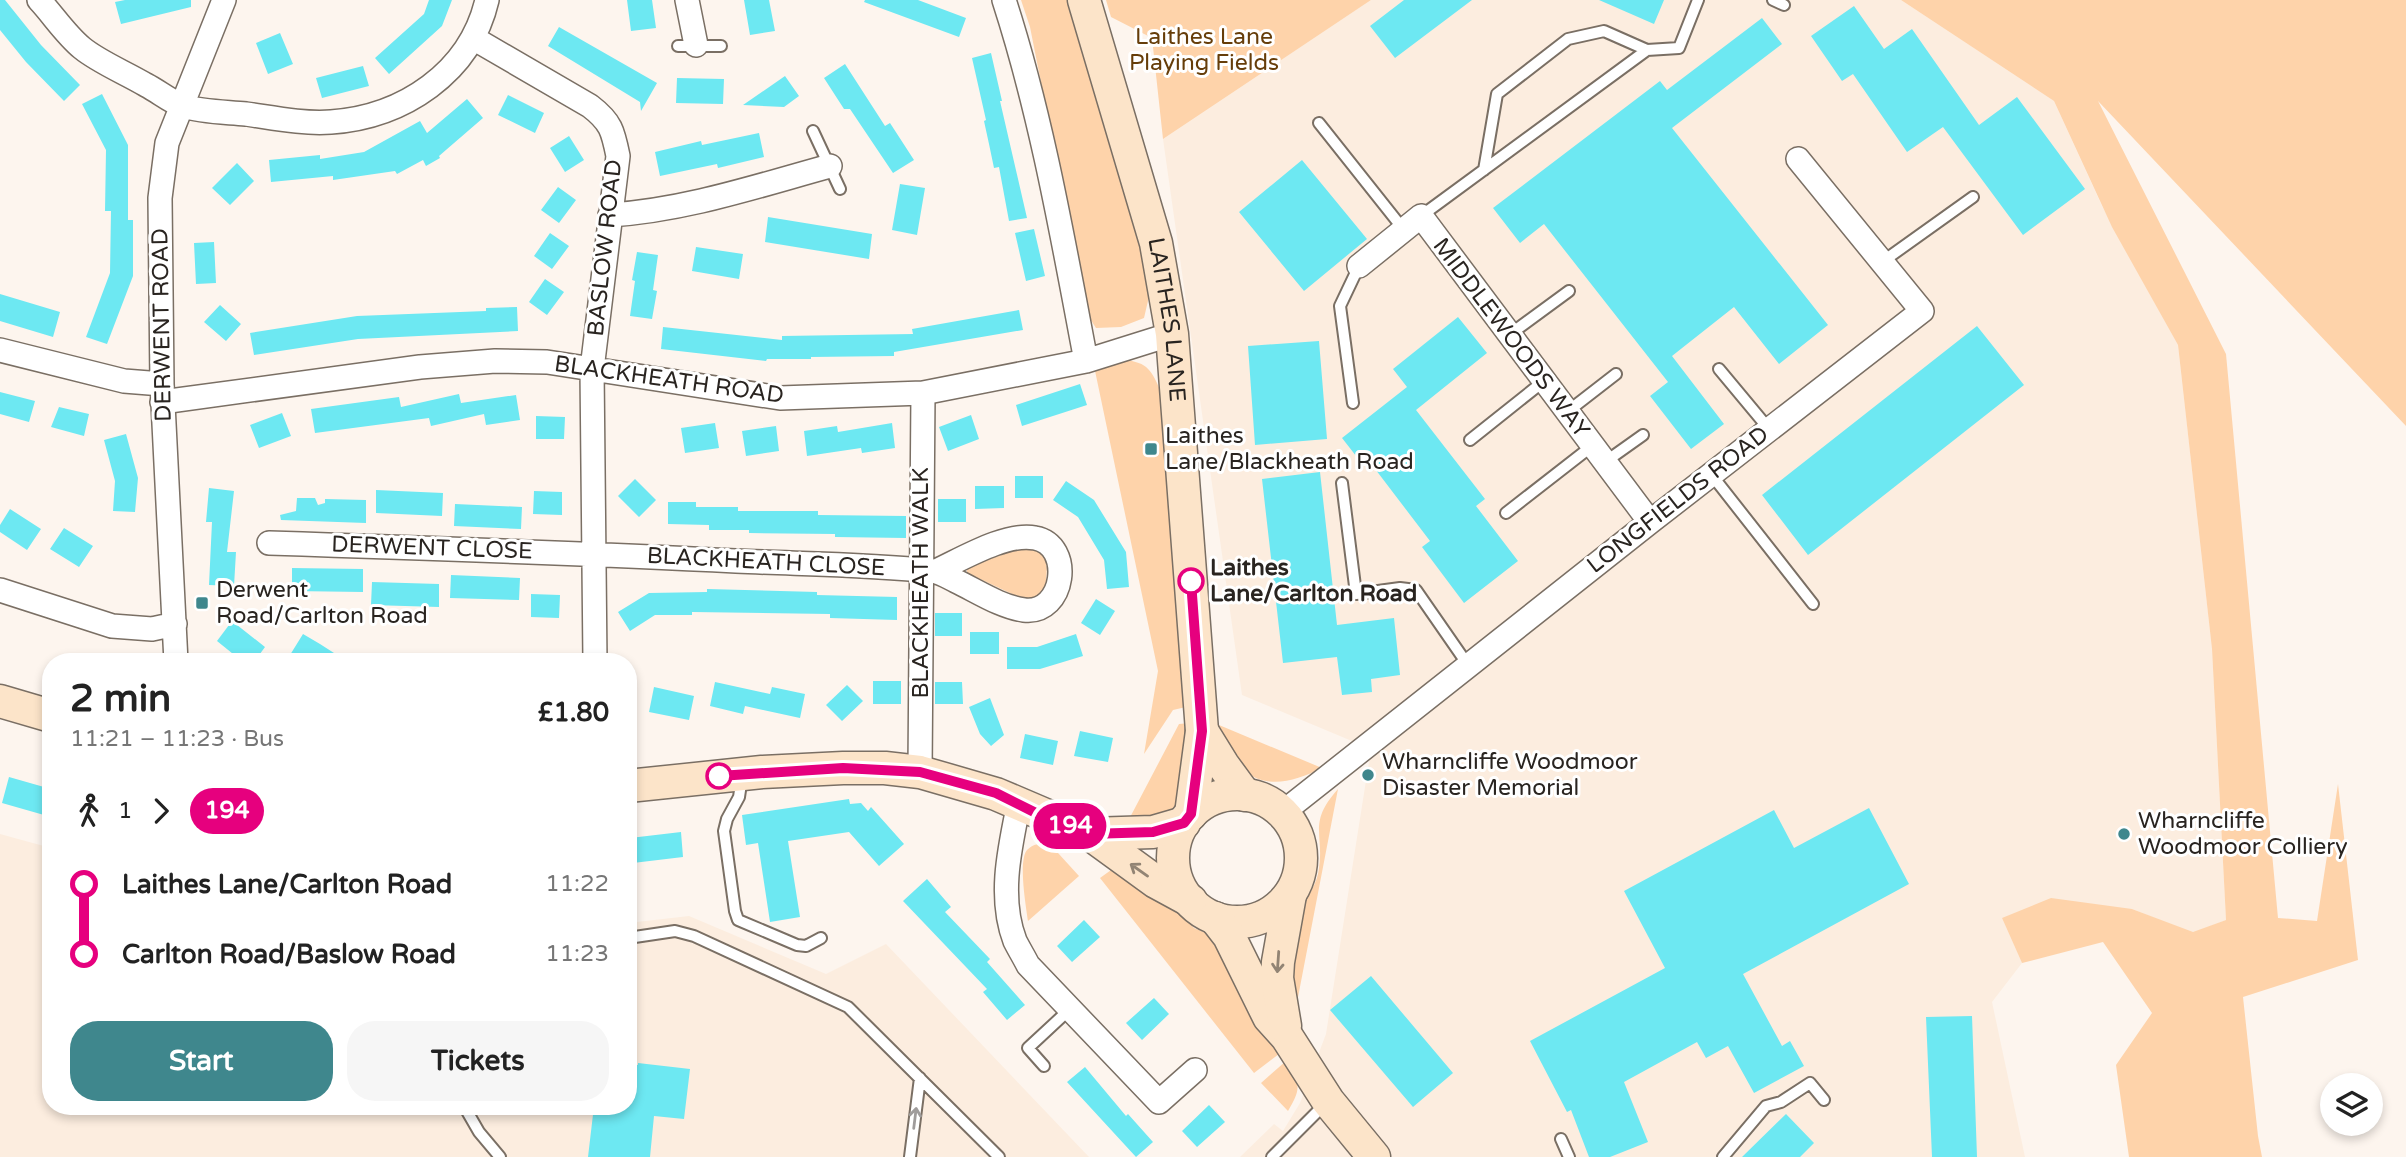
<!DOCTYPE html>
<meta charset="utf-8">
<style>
body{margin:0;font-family:"Varela Round",sans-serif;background:#f6f6f6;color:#222;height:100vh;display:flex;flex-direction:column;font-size:26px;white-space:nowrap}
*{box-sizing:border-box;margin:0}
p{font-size:23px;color:#767676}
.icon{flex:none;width:38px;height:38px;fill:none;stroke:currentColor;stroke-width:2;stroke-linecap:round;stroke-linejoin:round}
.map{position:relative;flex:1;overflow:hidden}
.panel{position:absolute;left:42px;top:653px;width:595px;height:462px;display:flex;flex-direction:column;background:#fff;border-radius:28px;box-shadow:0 4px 10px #0003}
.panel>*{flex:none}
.badge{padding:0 14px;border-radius:23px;font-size:24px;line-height:46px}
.controls{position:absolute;left:2320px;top:1073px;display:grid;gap:14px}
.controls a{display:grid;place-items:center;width:63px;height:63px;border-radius:50%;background:#fff;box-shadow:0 4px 10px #0003;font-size:35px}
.map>.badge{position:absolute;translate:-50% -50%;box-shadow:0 0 0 4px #fff}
.legs{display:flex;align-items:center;gap:10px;height:77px;padding:0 28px;font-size:23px}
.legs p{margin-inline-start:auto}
.headline{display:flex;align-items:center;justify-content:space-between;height:119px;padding:0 28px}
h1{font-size:38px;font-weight:700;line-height:52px}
.button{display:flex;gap:14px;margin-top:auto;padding:14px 28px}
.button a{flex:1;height:80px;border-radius:28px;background:#3f878d;color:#fff;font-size:28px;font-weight:700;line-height:80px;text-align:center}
.button a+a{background:#f6f6f6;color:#222}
ul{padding:0 28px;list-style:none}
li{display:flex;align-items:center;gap:24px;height:70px;font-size:26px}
li i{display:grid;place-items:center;width:10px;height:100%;margin:0 9px;background:currentColor}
li i::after{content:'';width:18px;height:18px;margin:-9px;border:5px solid;border-radius:50%;background:#fff}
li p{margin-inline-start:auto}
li:first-child i{background:linear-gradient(#0000 50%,currentColor 0)}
li:last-child i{background:linear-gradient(currentColor 50%,#0000 0)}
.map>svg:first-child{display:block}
.built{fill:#fceddf}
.green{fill:#fed3aa}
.building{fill:#6de8f2}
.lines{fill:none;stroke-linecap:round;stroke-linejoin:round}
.lane-casing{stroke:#7a6f64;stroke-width:14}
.street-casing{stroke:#7a6f64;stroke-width:26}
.secondary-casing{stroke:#7a6f64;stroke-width:35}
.lane{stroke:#fff;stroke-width:10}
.street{stroke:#fff;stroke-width:23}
.secondary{stroke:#fce4c9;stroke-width:32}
.oneway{stroke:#928474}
.oneway2{stroke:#9f9c9b}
.line-1-casing{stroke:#fff;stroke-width:16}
.line-1{stroke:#e6007e;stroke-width:10}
.poi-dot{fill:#3f878d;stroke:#fff;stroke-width:2.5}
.stop-1-dot{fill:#fff;stroke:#e6007e;stroke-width:3.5}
.labels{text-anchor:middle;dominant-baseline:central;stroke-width:6;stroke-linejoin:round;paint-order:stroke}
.park-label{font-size:23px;fill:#663d09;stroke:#fff}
.street-label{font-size:23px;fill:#292420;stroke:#fff}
.poi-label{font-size:23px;fill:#292420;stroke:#fff;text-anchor:start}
.stop-label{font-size:23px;font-weight:bold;fill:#292420;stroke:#fff;text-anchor:start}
</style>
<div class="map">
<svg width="2406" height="1157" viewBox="0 0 2406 1157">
<rect width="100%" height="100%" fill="#fdf5ee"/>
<path class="built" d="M1371,0h530l153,101 48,105 76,139 34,304 14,271 -33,13 -61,-24 -130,9 20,45 -30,39 33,155h-785l34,-33 9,7 17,-28 26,-69 45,-285 -129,-54 -79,-556z
M0,834l51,14v258h577v-183l61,-7 137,58 60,-30 203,213h-1089z"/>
<path class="green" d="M1021,0h48l42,139 40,149 -7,30 -23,9 -25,1 -9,-14 -57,-287z
M1106,0h265l-208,139 -11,-101 -41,-21z
M1901,0h505v426l-308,-325 128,253 52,564 39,3 21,-137 20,176 -115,37 15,139 4,21h-133l-13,-92 36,-52 -49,-71 -81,21 -20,-45 49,-20 81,11 61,23 33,-12 -14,-271 -34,-304 -66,-118 -58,-126z
M1124,360c24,2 28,11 37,32l25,315 -13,3 -29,44 14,-83 -64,-305z
M1030,545c23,11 16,25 15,48l-16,9 -62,-29v-6z
M1190,723l-13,82 -13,10 -38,10 53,-101z
M1219,725l103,43c-30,15 -61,23 -85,-4 -4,-4 -9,-8 -12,-12 -4,-8 -4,-19 -6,-27z
M1338,789l-44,229c-2,-9 -6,-18 -7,-26 -2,-11 8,-70 12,-80 6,-13 16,-24 19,-38 8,-40 -12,-49 20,-85z
M1048,842l31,34 -51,45c-2,-15 -10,-60 -1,-71 6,-6 14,-7 21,-8z
M1118,865l52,37 24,26 27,11 58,115 -25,19 -154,-195z
M1286,1061c14,22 16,27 2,50l-27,-28z"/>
<path class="building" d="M0,0h5l36,45 39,40 -16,16 -38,-39 -26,-32z
M125,0h66v7l-70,17 -6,-22z
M429,0h23l-10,26 -53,48 -14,-16 49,-44z
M627,0h25l4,28 -25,3z
M744,0h25l6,31 -25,4z
M865,0h53l48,18 -7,19 -95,-35z
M1404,0h68l-77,58 -25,-32z
M1599,0h65l-10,24z
M1854,6l30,43 28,-20 67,96 38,-28 68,92 -62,46 -80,-108 -36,25 -54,-78 -11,7 -31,-45z
M1762,18l20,26 -110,84 156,197 -49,39 -45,-57 -62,49 52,68 -33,25 -41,-53 18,-14 -124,-158 -24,19 -27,-35 167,-127 7,9z
M559,27l98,56 -16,28 -1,-9 -92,-56z
M280,33l13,31 -25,10 -12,-31z
M991,53l11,48h-2l27,117 -18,3 -10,-54 -5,1 -5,-24 -5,-23 2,-1 -14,-62z
M845,64l40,62 5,-3 24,37 -21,13 -43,-64h-6l-20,-31z
M363,66l6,20 -47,12 -6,-20z
M785,76l14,20 -15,11 -41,-2z
M677,78l47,1 -1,25 -47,-1z
M102,94l26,51v75h5v56l-26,68 -21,-7 24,-64 1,-62h-6l1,-61 -24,-46z
M508,95l36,18 -9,20 -37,-18z
M467,99l16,19 -44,38 1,2 -14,8 -3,-6 -26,14 -2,-3 -62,9v-4l-62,6 -2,-22 51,-5v4l44,-7 56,-31 7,12z
M759,133l5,24 -46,11 -1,-4 -57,12 -5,-24 46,-11 1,4z
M569,136l15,24 -19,12 -15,-24z
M1302,160l65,79 -63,52 -65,-79z
M237,163l17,18 -24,24 -18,-17z
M900,184l25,4 -8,47 -25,-5z
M558,187l18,13 -17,23 -18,-13z
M768,217l104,17 -3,25 -104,-17z
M1034,229l11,47 -19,5 -11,-48z
M550,233l19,13 -17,23 -18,-13z
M214,242l2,41 -20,1 -2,-41z
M696,247l47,7 -4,25 -47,-8z
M637,252l21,3 -5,35 4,1 -5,28 -22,-3 5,-35 -3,-1z
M545,279l19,13 -17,23 -18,-13z
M0,294l60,18 -7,25 -53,-16z
M220,305l21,19 -15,17 -22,-19z
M517,307l1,24 -160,8 -104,16 -4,-22 107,-17 129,-5v-3z
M1019,310l4,20 -129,22v4l-83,1v2h-44l-1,2 -105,-12 2,-22 119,13v-4l131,-2 -1,-5z
M1458,317l29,36 -71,57 69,89 -9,7 42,55 -54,42 -42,-56 8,-6 -64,-84 -6,4 -18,-23 65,-51 -14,-18z
M1977,326l47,59 -216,170 -46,-60z
M1319,341l8,98 -72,6 -7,-99z
M1080,384l7,21 -65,21 -6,-21z
M0,392l35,9 -6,21 -29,-8z
M459,394l2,9 55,-8 4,25 -34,5 -2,-11 -53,12 -2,-8 -114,15 -4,-24 88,-12 2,10z
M59,407l30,7 -5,22 -33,-9z
M282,413l9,23 -32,12 -9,-23z
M971,415l8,24 -31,12 -9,-24z
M536,416l29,1 -1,22h-28z
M715,423l4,25 -34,5 -4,-25z
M892,423l3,25 -33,5 -1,-5 -54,8 -3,-25 33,-5 1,6z
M776,426l3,25 -33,5 -4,-25z
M126,434l12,44 -3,34 -22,-1 2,-30 -11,-41z
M1320,472l17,153 57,-7 6,57 -29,4 1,13 -30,3 -5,-38 -54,6 -21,-184z
M1015,476h28v22h-28z
M635,479l21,21 -17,17 -21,-21z
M1066,481l28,19 32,52 3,35 -22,2 -3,-29 -26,-43 -25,-17z
M975,486h29v22l-29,1z
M209,488l25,3 -7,61h9l-2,34 -25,-1 3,-63h-6z
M376,490l67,3 -1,23 -66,-3z
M534,491l28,1v23l-29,-1z
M297,498h18l3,7 7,-2v-4l41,1v23l-85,-3 -1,-5 16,-4z
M938,499h28v23h-28z
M668,502h28v5h42v4h80v4l88,1v22l-71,-1v-3l-86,-1v-3h-40v-5l-41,-1z
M455,504l67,3 -1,22 -67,-3z
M10,509l31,20 -14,21 -27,-18v-7z
M64,528l29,18 -14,21 -29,-18z
M292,568l71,1v23l-71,-1z
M451,575l69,3 -1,22 -69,-2z
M372,582l67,2v23l-68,-2z
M707,589l110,3v3l80,2v23l-67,-2v-4l-138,-2v3h-37l-25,16 -12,-19 31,-19 58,-1z
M531,594l29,1 -1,23 -28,-1z
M1096,599l19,12 -15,24 -19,-12z
M935,613h27v23h-27z
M232,621l33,26 -11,15h-11l-26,-21z
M970,632h29v22h-29z
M303,634l17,10 28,18h-47l-11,-7z
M1076,634l7,22 -43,13h-33v-22h30z
M873,681h28v23h-28z
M715,682l55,12 2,-7 33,7 -5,24 -55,-12 -2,8 -33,-8z
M935,682h27l1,22h-28z
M847,685l16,16 -21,20 -16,-16z
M654,687l40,9 -5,24 -40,-8z
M990,698l14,37 -13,11 -11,-12 -11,-27z
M1080,731l33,7 -5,24 -34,-6z
M1025,734l33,7 -5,24 -33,-7z
M9,777l42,12 -7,26 -42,-12z
M849,799l1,5 11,-1 7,8 3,-4 33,37 -25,22 -30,-34 -61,9 12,76 -30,5 -12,-79 -12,2 -4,-30z
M1869,808l40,76 -166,90 39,72 8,-5 14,25 -50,27 -26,-47 -22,12 -9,-16 -73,40 24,60 -38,15h-21l-18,-47 -4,2 -37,-71 135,-73 -41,-77 150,-81 20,38z
M681,832l2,25 -50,6 -3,-25z
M927,879l24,28 -6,5 45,47 -3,3 38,43 -18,15 -24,-28 4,-3 -84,-88z
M1084,920l16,17 -28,25 -15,-16z
M1371,976l82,97 -40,34 -83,-97z
M1154,998l15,16 -27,26 -16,-17z
M1972,1016l5,141h-45l-6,-140z
M638,1063l52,6 -6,50 -30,-3 -4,41h-62l6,-51h34v-42l10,1z
M1085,1067l41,49 2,-2 25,28 -17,15 -69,-75z
M1209,1105l16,17 -28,25 -15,-16z
M1786,1114l28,29 -14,14h-58z"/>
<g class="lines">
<g class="lane-casing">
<path id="lane" d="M1773,0l11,5
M678,46h43
M1319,123l85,107
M813,131l27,58
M1484,170l13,-76 71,-55 36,-8 43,19
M1421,216l226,-166 32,-2 19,-48
M1882,262l91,-65
M1509,335l60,-44
M1719,369l50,60
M1353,403l-13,-97 19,-40
M1567,412l49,-38
M1470,440l74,-59
M1605,462l38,-27
M1711,474l102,130
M1342,483l14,111 44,-6 16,2 52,75
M1506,513l86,-67
M742,777l-3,20 -12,22 -3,12 11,80 3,9 59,25 9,1 15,-8
M628,938l47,-7 19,5 154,71 151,150
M1044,1066l-16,-18 42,-39
M464,1106l15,26 21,25
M1561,1139l8,18
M910,1157l10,-79
M1272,1157l54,-54
M1723,1157l43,-51 15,-4 29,-19 14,17"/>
</g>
<g class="street-casing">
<path id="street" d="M39,0c14,15 27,35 43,48 17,14 44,25 64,37 12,6 25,17 37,21 19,6 43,6 63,8 28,4 57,10 85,8 72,-5 139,-49 156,-122
M687,0l9,45
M1004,0c38,117 59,240 82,361
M473,38l117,68c21,16 23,25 28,50l-26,213 3,293
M610,215c76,-5 147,-29 220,-49
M1359,266l62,-50 229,306
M0,350l124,31 38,3
M162,402l258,-35 75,-6 52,1 233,36 143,-5 163,-32 86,-27
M269,543c156,5 311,10 467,18 65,3 131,3 196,10 8,1 16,6 24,10 21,10 45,26 68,29 41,5 50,-65 11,-72 -28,-6 -73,21 -99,33
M0,590l112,36 40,3 23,-5
M176,662l-14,-278 -2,-186 7,-55 57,-143
M920,772l3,-379
M1019,803c-9,44 -21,94 -4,138 4,8 9,16 13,24l131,137 36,-32
M1282,813l368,-291 272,-211 -124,-152"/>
</g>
<g class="secondary-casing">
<g id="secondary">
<path id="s1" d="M1084,0l72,243 16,91 30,397 -11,83"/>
<path d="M0,701l51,15"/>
<path d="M1202,731l21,34 22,30"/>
<path d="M628,786l134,-14 81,-4h42l35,4 76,22 94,40 66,48 35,19"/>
<circle cx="1237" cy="858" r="64"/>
<path d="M1090,834l63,-2 31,-9"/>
<path d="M1215,918l14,18 40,81 18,20 41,64 46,56"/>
<path d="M1285,1026l-8,-48 1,-16 12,-67"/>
</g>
</g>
<use href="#lane" class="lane"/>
<use href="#street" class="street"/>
<use href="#secondary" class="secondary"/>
</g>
<defs><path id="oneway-shaft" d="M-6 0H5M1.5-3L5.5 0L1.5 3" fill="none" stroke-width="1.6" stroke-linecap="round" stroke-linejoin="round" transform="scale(1.75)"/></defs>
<g class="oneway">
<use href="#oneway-shaft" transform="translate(1139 870) rotate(-145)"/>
<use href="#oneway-shaft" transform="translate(1278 962) rotate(94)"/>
</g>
<use class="oneway2" href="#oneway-shaft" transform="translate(915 1118) rotate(-83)"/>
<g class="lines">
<g class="line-1-casing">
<path id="line-1" d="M719,776l124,-8 77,4 76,21 40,20 54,21 63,-2 31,-9 7,-9 11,-83 -11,-150"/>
</g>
<use href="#line-1" class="line-1"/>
</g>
<g class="poi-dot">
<rect x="1144" y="442" width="14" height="14" rx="3.5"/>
<rect x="195" y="596" width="14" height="14" rx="3.5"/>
<circle cx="1368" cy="775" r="7"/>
<circle cx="2124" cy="834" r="7"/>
</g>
<g class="stop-1-dot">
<circle cx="1191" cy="581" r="12"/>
<circle cx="719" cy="776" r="12"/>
</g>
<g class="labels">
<g class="park-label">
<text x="1204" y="37">Laithes Lane<tspan x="1204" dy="26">Playing Fields</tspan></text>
</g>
<g class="street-label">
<text transform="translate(605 248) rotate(-84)">BASLOW ROAD</text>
<text stroke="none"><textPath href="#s1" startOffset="331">LAITHES LANE</textPath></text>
<text transform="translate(162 325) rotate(-91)">DERWENT ROAD</text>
<text transform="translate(1511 338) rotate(53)">MIDDLEWOODS WAY</text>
<text transform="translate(669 380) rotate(8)">BLACKHEATH ROAD</text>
<text transform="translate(1678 500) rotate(-38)">LONGFIELDS ROAD</text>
<text transform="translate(432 548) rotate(2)">DERWENT CLOSE</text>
<text transform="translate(766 562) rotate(3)">BLACKHEATH CLOSE</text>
<text transform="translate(921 583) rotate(-90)">BLACKHEATH WALK</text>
</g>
<g class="poi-label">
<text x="1165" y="436">Laithes<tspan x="1165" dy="26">Lane/Blackheath Road</tspan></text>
<text x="216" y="590">Derwent<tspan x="216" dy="26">Road/Carlton Road</tspan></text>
<text x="1382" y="762">Wharncliffe Woodmoor<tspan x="1382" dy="26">Disaster Memorial</tspan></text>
<text x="2138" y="821">Wharncliffe<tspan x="2138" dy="26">Woodmoor Colliery</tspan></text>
</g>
<g class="stop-label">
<text x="1210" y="568">Laithes<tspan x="1210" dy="26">Lane/Carlton Road</tspan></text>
</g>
</g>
</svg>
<div class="controls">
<a><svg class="icon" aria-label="layers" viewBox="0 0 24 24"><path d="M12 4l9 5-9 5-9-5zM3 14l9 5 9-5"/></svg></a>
</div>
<b class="badge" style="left:1070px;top:826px;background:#e6007e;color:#fff">194</b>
<section class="panel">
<div class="headline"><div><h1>2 min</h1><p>11:21 – 11:23 · Bus</p></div><b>£1.80</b></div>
<div class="legs"><svg class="icon" aria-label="walk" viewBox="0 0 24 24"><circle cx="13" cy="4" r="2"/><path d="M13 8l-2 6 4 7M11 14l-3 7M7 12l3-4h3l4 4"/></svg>1<svg class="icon" aria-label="forward" viewBox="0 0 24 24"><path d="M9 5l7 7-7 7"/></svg><b class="badge" style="background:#e6007e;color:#fff">194</b></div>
<ul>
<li><i style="color:#e6007e"></i><b>Laithes Lane/Carlton Road</b><p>11:22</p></li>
<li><i style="color:#e6007e"></i><b>Carlton Road/Baslow Road</b><p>11:23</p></li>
</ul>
<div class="button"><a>Start</a><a>Tickets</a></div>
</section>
</div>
